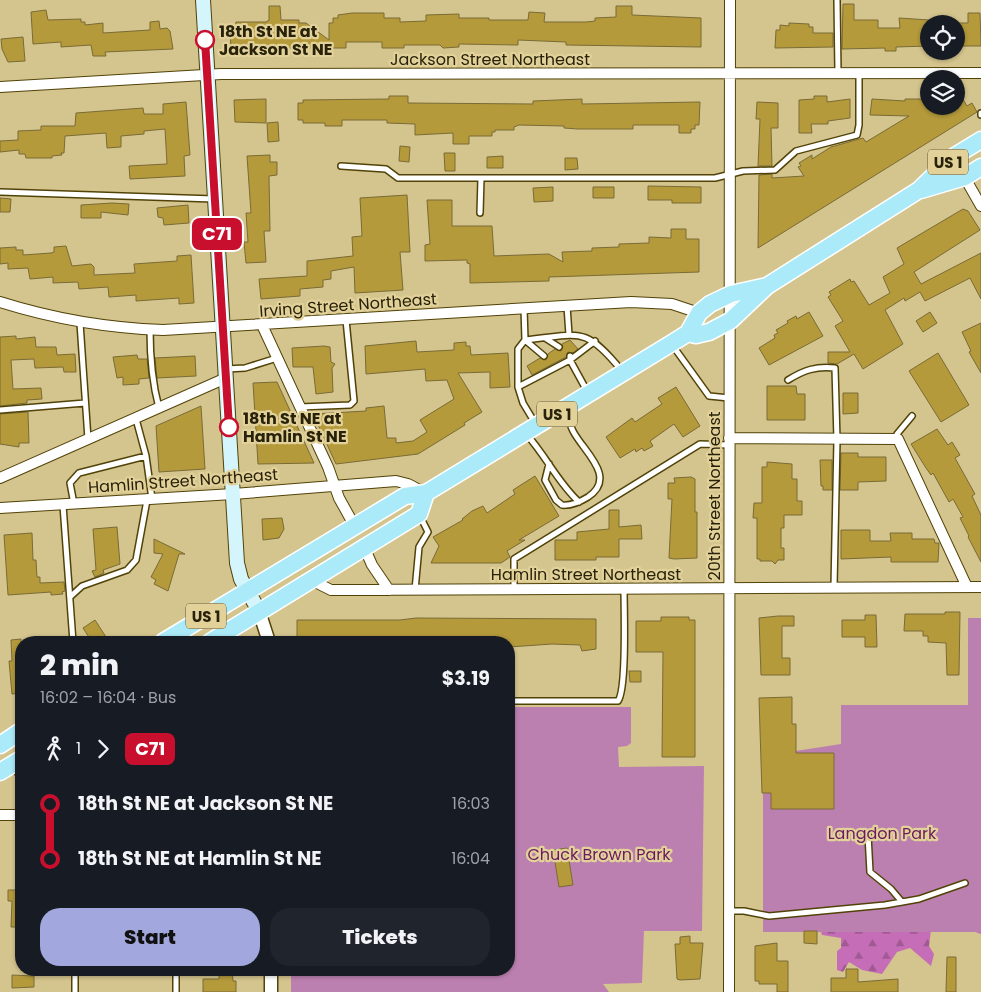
<!DOCTYPE html>
<meta charset="utf-8">
<style>
body{margin:0;font-family:Poppins,sans-serif;background:#20242c;color:#f1f3f6;height:100vh;display:flex;flex-direction:column;font-size:19px;white-space:nowrap}
*{box-sizing:border-box;margin:0}
p{font-size:16px;color:#9ea1a6}
.icon{flex:none;width:28px;height:28px;fill:none;stroke:currentColor;stroke-width:2;stroke-linecap:round;stroke-linejoin:round}
.map{position:relative;flex:1;overflow:hidden}
.side{position:absolute;left:15px;top:636px;width:500px;height:340px;display:flex;flex-direction:column;background:#171b24;border-radius:20px;box-shadow:0 1px 4px #0004}
.side>*{flex:none}
.badge{padding:0 10px;border-radius:8px;font-size:18px;line-height:32px}
.fabs{position:absolute;left:920px;top:15px;display:grid;gap:10px}
.fabs a{display:grid;place-items:center;width:45px;height:45px;border-radius:50%;background:#171b24;box-shadow:0 1px 4px #0004;font-size:25px}
.map>.badge{position:absolute;translate:-50% -50%;box-shadow:0 0 0 2px #fff}
.legs{display:flex;align-items:center;gap:8px;height:55px;padding:0 25px;font-size:16px}
.legs p{margin-inline-start:auto}
.summary{display:flex;align-items:center;justify-content:space-between;height:85px;padding:0 25px}
h1{font-size:28px;font-weight:800;line-height:38px}
.cta{display:flex;gap:10px;margin-top:auto;padding:10px 25px}
.cta a{flex:1;height:58px;border-radius:20px;background:#a2a8de;color:#111;font-size:20px;font-weight:800;line-height:58px;text-align:center}
.cta a+a{background:#20242c;color:#f1f3f6}
ul{padding:0 25px;list-style:none}
li{display:flex;align-items:center;gap:18px;height:55px;font-size:19px}
li i{display:grid;place-items:center;width:8px;height:100%;margin:0 6px;background:currentColor}
li i::after{content:'';width:12px;height:12px;margin:-6px;border:4px solid;border-radius:50%;background:#171b24}
li p{margin-inline-start:auto}
li:first-child i{background:linear-gradient(#0000 50%,currentColor 0)}
li:last-child i{background:linear-gradient(currentColor 50%,#0000 0)}
.map>svg:first-child{display:block}
.forest{fill:url(#forest-firs)}
.park{fill:#bc80b0}
.building{fill:#b49a3b;stroke:#7a6b36}
.lines{fill:none;stroke-linecap:round;stroke-linejoin:round}
.service-casing{stroke:#514308;stroke-width:8}
.minor-casing{stroke:#514308;stroke-width:12}
.tertiary-casing{stroke:#514308;stroke-width:15}
.secondary-casing{stroke:#514308;stroke-width:16}
.primary-casing{stroke:#fff;stroke-width:19}
.service{stroke:#fff;stroke-width:5}
.minor{stroke:#fff;stroke-width:10}
.tertiary{stroke:#fff;stroke-width:12}
.secondary{stroke:#d5f5fc;stroke-width:14}
.primary{stroke:#abebf9;stroke-width:16}
.line-1-casing{stroke:#fff;stroke-width:11}
.line-1{stroke:#c8102e;stroke-width:8}
.stop-1-dot{fill:#fff;stroke:#c8102e;stroke-width:2.5}
.labels{text-anchor:middle;dominant-baseline:central;stroke-width:4.5;stroke-linejoin:round;paint-order:stroke}
.shield{fill:#e2d199;stroke:#605636;stroke-width:1}
.shield-label{font-size:15px;font-weight:bold;fill:#28220b}
.stop-label{font-size:16px;font-weight:bold;fill:#28220b;stroke:#e2d199;text-anchor:start}
.street-label{font-size:16px;fill:#28220b;stroke:#e2d199}
.park-label{font-size:16px;fill:#6b1a61;stroke:#e2d199}
</style>
<div class="map">
<svg width="981" height="992" viewBox="0 0 981 992">
<defs>
<pattern id="forest-firs" width="22" height="20" patternUnits="userSpaceOnUse" patternTransform="scale(1.25)"><rect width="22" height="20" fill="#c66db7"/><path d="M5 1l3.5 6h-7zM16 11l3.5 6h-7z" fill="#a15993"/></pattern>
</defs>
<rect width="100%" height="100%" fill="#d4c48d"/>
<path class="forest" d="M981,863v71l-26,-9 -24,5 -2,16 5,8 -3,12 -21,-18 -13,4 -15,22 -20,-4 -13,-8 -6,10 -6,-2v-19l4,-3v-10l-19,-3 -2,-6z"/>
<path class="park" d="M968,618h13v314h-218v-176l78,-12v-39h127z
M509,707h122v36l-4,3 -9,1 1,20 85,-1 -2,165h-58l-2,52 -39,1 6,8h-318v-22h218z"/>
<path class="building" d="M843,4h11v16h24v8h22l-1,-10 30,2v26l-33,1v4h-11v-3l-43,1z
M269,6h11l1,14h18v3h7l23,17v-17h4v-5h5v-3l14,-2h32v5h16v4l26,-1v-6l33,-1v4h30v2h39l1,-8 16,1 -1,9h42l9,-1v-3l21,-1v-11h16v9l69,3v29l-135,-2v-3l-48,-2v5l-59,-1v3l-16,1 -3,-3h-36v3h-22v-6h-36v6h-115l-1,-17 5,-1 1,-8h30l3,-2z
M46,10l2,10 33,-1v3h4v3l18,-2v10l47,-3v-8l9,-1 1,8 7,-1 3,3 3,18 -68,3 1,4h-13l-2,-11 -30,2v-5l-28,2 -2,-32z
M968,13h12l1,33h-25v-23h12z
M789,23l20,1v3h4v6h20v14l-58,1 1,-18h4v-5l9,1z
M23,37l2,24 -17,1 -6,-13 -1,-10z
M956,88l11,18 5,-3 5,9 -219,136 1,-73 13,-1v4l32,-2 -6,-9 3,-1 -2,-3 13,-8v4l19,-12 32,-9 3,4 43,-26 -39,-1 2,-16 33,2v-2h24v7h27z
M389,96h19v7l125,1v-3l49,-2v5l118,-2 -1,23h-4v4h-4v4h-12v-8h-46v4h-55l-14,-1v-2l-45,-1 -5,2v3h-19v2h-3v4h-23v8h-16v-11l-38,2v-11l-28,-1v-3h-45v6h-17v-3h-22v-3h-5v-17h5v-3l86,-1z
M814,96h13v6l23,-3v19l-22,3v3h-17l1,9h-13v-33l15,-1z
M266,99v24l-31,-1 -1,-22z
M186,102l4,53 -6,1 1,20 -55,3 -1,-13 38,-2 -2,-35 -21,2v3l-23,2v11l-14,1 -1,-15 -41,3 -1,17h-3l1,2 -10,1v2h-26l-1,-4h-6v-4l-19,2v-11l18,-1v-9l23,-1v-4h34l1,-13 67,-5 1,6h19v-10z
M757,102l21,1v25h-7l1,38h-14l2,-47h-4z
M278,122l1,19 -11,1 -1,-19z
M400,146l10,1 -1,15 -10,-1z
M444,153h11v18h-10z
M270,155v7h7v13l-8,1 1,55h-6l2,31 -20,1 -2,-21h4l-2,-29h5l-4,-57z
M503,156v12h-16v-11z
M565,158h12l1,11 -13,1z
M648,186l53,1v16h-29v-3h-24z
M553,187v14l-19,1 -1,-14z
M593,187h21v11h-21z
M407,195l3,57h-10l3,38 -48,3 -1,-26 -23,4v8l-8,1v7l-23,2v7l-39,3 -2,-20 48,-3v-15l46,-5 -1,-19 10,-1 -2,-38z
M0,198l11,1 -1,13h-10z
M427,200h25v26h40l2,30 55,-2 14,8 -1,-10 30,-1v-3l27,-1v-3l30,-1v-6l22,1v-9h15v10h13v33l-150,5v4l-79,2v-19l-3,-1v-3l-42,1v-16l5,-1z
M112,203l17,1 -1,11 -27,-3v6h-20v-13z
M188,205l1,18 -25,2 -1,-7 -5,-1 -1,-9z
M963,209l5,2 12,19 -66,42 7,12 60,-31v46l-11,-21 -45,23 -5,-9 -15,9 -1,-3 -19,12 18,34 -40,25 -9,-15 -17,10 -9,-1v-11h22l-15,-26 8,-5 -15,-24 3,-2 -2,-3 21,-13 1,3 3,-1 15,24 21,-12 -7,-16 21,-13 -7,-16z
M66,246l6,20 19,-2 3,3v8l41,-2 -1,-9 43,-3v-5l14,-1 3,48 -15,1v-6l-43,3v-6l-27,2 -1,-10 -29,2 -1,-7 -25,1v-6l-23,2 -2,-11 -20,1v-6l-8,1v-16l16,-1v3h7v5l28,-2 3,-1v-5z
M809,312l14,24 -54,29 -10,-17 16,-10 -1,-3 4,-2 -2,-3 12,-7 -1,-2 9,-5 1,3z
M930,312l7,11 -14,9 -7,-11z
M981,323v50l-12,-21 2,-1 -9,-19z
M16,336v3l19,-2 1,10h20l1,8 18,-1 1,18h-12l-1,-5 -28,1 -1,-9 -23,1 2,29 28,-1 1,11 -15,1v3l-27,3v-69z
M570,340l8,9 -5,4 -5,-1 -2,5 -34,18 -5,-9 13,-8 6,2 2,-6 7,-5 6,2 1,-7z
M416,341l1,11 37,-2v-7l12,-1v4h4l1,9 37,-2 2,34 -20,1v-16l-32,1 24,39 -18,11 1,2 -47,29 -82,10 -23,-50 53,-3v-3l18,-2 3,32h9v5l17,-2 14,-9 -7,-12 34,-21 -7,-19 -21,1 -1,-12 -59,5 -1,-28z
M324,346l6,1 1,15 4,2 -3,4 1,24 -17,2 -3,-27h-20l-1,-19z
M938,353l31,52 -28,17 -32,-51z
M137,355l1,4h9l2,19 -10,1v5l-16,1v-8l-6,1 -4,-21z
M195,356l1,20 -39,2 -2,-20z
M277,382l37,81 -56,1 -5,-81z
M767,386h29l1,8h8v26h-38z
M676,387l24,39 -17,11 -9,-13 -24,17 3,5 -9,5 -2,-3 -6,4 -1,-3 -15,9 -14,-21 26,-19 3,4 27,-18 -4,-6z
M843,393h15v20l-15,1z
M201,406l4,63 -46,3 -3,-46z
M28,412l1,31h-10v4l-19,-3v-30z
M937,429l11,16 4,-3 8,13 -5,3 20,36 -3,2 9,19v47l-13,-25 1,-1 -9,-18 3,-1 -10,-18 -4,3 -16,-29 -2,2 -5,-7 -15,-24z
M841,453h17v4h28v24l-28,1v8h-18z
M820,460h12v30h-9v-4h-2z
M767,462l25,2v15h5v22h5v14h-18v13h-3v20h3v12h-6l-3,4 -3,-3h-12v-2h-3v-41h-4l1,-15h8v-36h5z
M535,476l24,40 -40,24h6l-18,11 3,6 -9,6h-70l8,-17 -6,-9 30,-17 -1,-1 10,-8 11,-5 4,7 28,-19 -2,-4z
M691,477l4,2v33h2v46l-23,1 -5,-1 3,-59h-4v-16h7l-1,-5z
M609,510h10v17l22,-2 1,14h-23v18h-23v3h-41v-20h22v-8l32,-3z
M282,518l2,11 -5,9 -16,2 -1,-21z
M117,527l3,37 -17,6 1,3 -9,4 -3,-6 4,-1 -3,-41z
M841,530h29v11h21l-1,-8h22v6h22l1,4h4l-1,19h-47v-5l-50,2z
M32,533l1,27h3l1,17h3v6l24,-1 1,9 -3,1 1,2 -12,1v-3l-43,3 -4,-60z
M154,539l31,15h-6l-11,37 -14,-7 2,-4 -5,-3 12,-23 -9,-1z
M945,612h15l-1,63h-12l-1,-32 -18,-1v-6h-5v-5h-19l1,-17h40z
M865,615h11l1,32h-12v-10h-23v-17h23z
M778,616h16v10h-12v32h8v17h-29l-2,-57z
M661,617h28v3h6v137h-33l1,-105h-27v-31h25z
M416,618l180,1v30l-14,2 -2,-6 -28,-1 -43,3v-5h-212v-22h103z
M95,620l11,17 -9,5h-5l-9,-14z
M21,639v54l-9,1 -3,-33h3l-1,-21z
M629,671h12v11h-11z
M792,697v27h4v29h38v56h-63v-16h-9l-3,-95z
M567,848l6,37 -14,2 -6,-37z
M8,890h13v37h-10l1,-26h-4z
M804,931h13v13l-13,-1z
M690,936v7h13l-3,36 -20,1 -3,-1 -2,-35h5v-7z
M777,943v18h11v31h-11v-8h-18v-3h-4v-35z
M947,957h9v35h-10z
M846,969h12v13l40,-3v13h-67v-14h15z
M219,970h13l1,11h3v11h-33v-13h16z
M12,975l22,1v11l-22,1z"/>
<g class="lines">
<g class="service-casing">
<path id="service" d="M837,0l1,73
M981,113v2
M341,166l45,3 12,9h317l28,-7 32,-1 21,-19 61,-16 2,-10v-52
M0,192l214,7
M480,213l1,-35
M567,306l2,29
M524,308l1,32 -7,9v38l5,16 12,20
M80,323l8,116
M150,330c0,27 2,52 9,78
M545,338l14,9
M525,340c54,-5 59,-16 97,31
M525,340l19,16
M673,346l36,50 20,2
M570,356v4l17,31
M226,369l19,-1 32,-10
M788,380c16,-10 28,-14 47,-12l2,72 -3,147
M518,387l52,-27 25,-19
M300,407l50,-2 4,-4 -8,-81
M0,410l85,-7
M136,419l10,37 6,43
M527,435c19,21 31,48 52,67
M898,439l-1,-5 15,-18
M549,464l-4,16 11,20 6,5c10,1 18,-3 26,-8 30,-20 -5,-46 -15,-66 -3,-6 -5,-13 -7,-19
M74,504l-4,-21 9,-10 67,-17
M63,505l10,137
M514,589v-30l186,-115 29,1
M415,590l4,-43 9,-15 -8,-16
M70,597l12,-11 45,-16 9,-10 11,-60
M509,701h109c9,-12 6,-93 6,-112
M14,767l7,11
M868,835l2,37 21,17 11,13
M729,911h15l25,5 116,-11 34,-6 46,-16
M75,970v22
M176,992v-22"/>
</g>
<g class="minor-casing">
<path id="minor" d="M0,87l221,-13 760,-1
M953,157l28,49
M0,302c54,17 107,26 163,28l468,-28 41,2 27,9
M262,325l66,142 11,31 15,27
M729,438l169,1 69,148
M0,478l226,-100
M0,508l233,-14 163,-13 12,3 17,9
M365,549l7,16 17,25
M313,581l18,9 650,-3
M0,815h21
M729,992l1,-992"/>
</g>
<g class="tertiary-casing">
<path id="tertiary" d="M259,611l10,31
M271,992v-22"/>
</g>
<g class="secondary-casing">
<path id="secondary" d="M203,0l34,563 4,16 18,32"/>
</g>
<g class="primary-casing">
<path id="primary" d="M921,190l44,-13 16,-10
M688,333l8,2 13,-3 21,-11 37,-35 152,-96 34,-33 28,-17
M163,642l242,-146 21,-3 246,-150 16,-10 11,-20 11,-9 21,-10 36,-8
M210,642l209,-128 7,-21
M0,745l21,-14
M0,772l21,-13"/>
</g>
<use href="#service" class="service"/>
<use href="#minor" class="minor"/>
<use href="#tertiary" class="tertiary"/>
<use href="#secondary" class="secondary"/>
<use href="#primary" class="primary"/>
</g>
<g class="lines">
<g class="line-1-casing">
<path id="line-1" d="M205,40l24,387"/>
</g>
<use href="#line-1" class="line-1"/>
</g>
<g class="stop-1-dot">
<circle cx="205" cy="40" r="9"/>
<circle cx="229" cy="427" r="9"/>
</g>
<g class="labels">
<g class="shield">
<rect x="928" y="149.5" width="40" height="25" rx="4"/>
<rect x="537" y="401.5" width="40" height="25" rx="4"/>
<rect x="186" y="603.5" width="40" height="25" rx="4"/>
</g>
<g class="shield-label">
<text x="948" y="162">US 1</text>
<text x="557" y="414">US 1</text>
<text x="206" y="616">US 1</text>
</g>
<g class="stop-label">
<text x="219" y="31">18th St NE at<tspan x="219" dy="18">Jackson St NE</tspan></text>
<text x="243" y="418">18th St NE at<tspan x="243" dy="18">Hamlin St NE</tspan></text>
</g>
<g class="street-label">
<text x="490" y="59">Jackson Street Northeast</text>
<text transform="translate(348 305) rotate(-4)">Irving Street Northeast</text>
<text transform="translate(183 481) rotate(-4)">Hamlin Street Northeast</text>
<text transform="translate(714 496) rotate(-90)">20th Street Northeast</text>
<text x="586" y="574">Hamlin Street Northeast</text>
</g>
<g class="park-label">
<text x="882" y="833">Langdon Park</text>
<text x="599" y="854">Chuck Brown Park</text>
</g>
</g>
</svg>
<div class="fabs">
<a><svg class="icon" aria-label="locate" viewBox="0 0 24 24"><circle cx="12" cy="12" r="6"/><path d="M12 2v4M12 18v4M2 12h4M18 12h4"/></svg></a>
<a><svg class="icon" aria-label="layers" viewBox="0 0 24 24"><path d="M12 4l9 5-9 5-9-5zM3 14l9 5 9-5"/></svg></a>
</div>
<b class="badge" style="left:217px;top:234px;background:#c8102e;color:#fff">C71</b>
<section class="side">
<div class="summary"><div><h1>2 min</h1><p>16:02 – 16:04 · Bus</p></div><b>$3.19</b></div>
<div class="legs"><svg class="icon" aria-label="walk" viewBox="0 0 24 24"><circle cx="13" cy="4" r="2"/><path d="M13 8l-2 6 4 7M11 14l-3 7M7 12l3-4h3l4 4"/></svg>1<svg class="icon" aria-label="forward" viewBox="0 0 24 24"><path d="M9 5l7 7-7 7"/></svg><b class="badge" style="background:#c8102e;color:#fff">C71</b></div>
<ul>
<li><i style="color:#c8102e"></i><b>18th St NE at Jackson St NE</b><p>16:03</p></li>
<li><i style="color:#c8102e"></i><b>18th St NE at Hamlin St NE</b><p>16:04</p></li>
</ul>
<div class="cta"><a>Start</a><a>Tickets</a></div>
</section>
</div>
